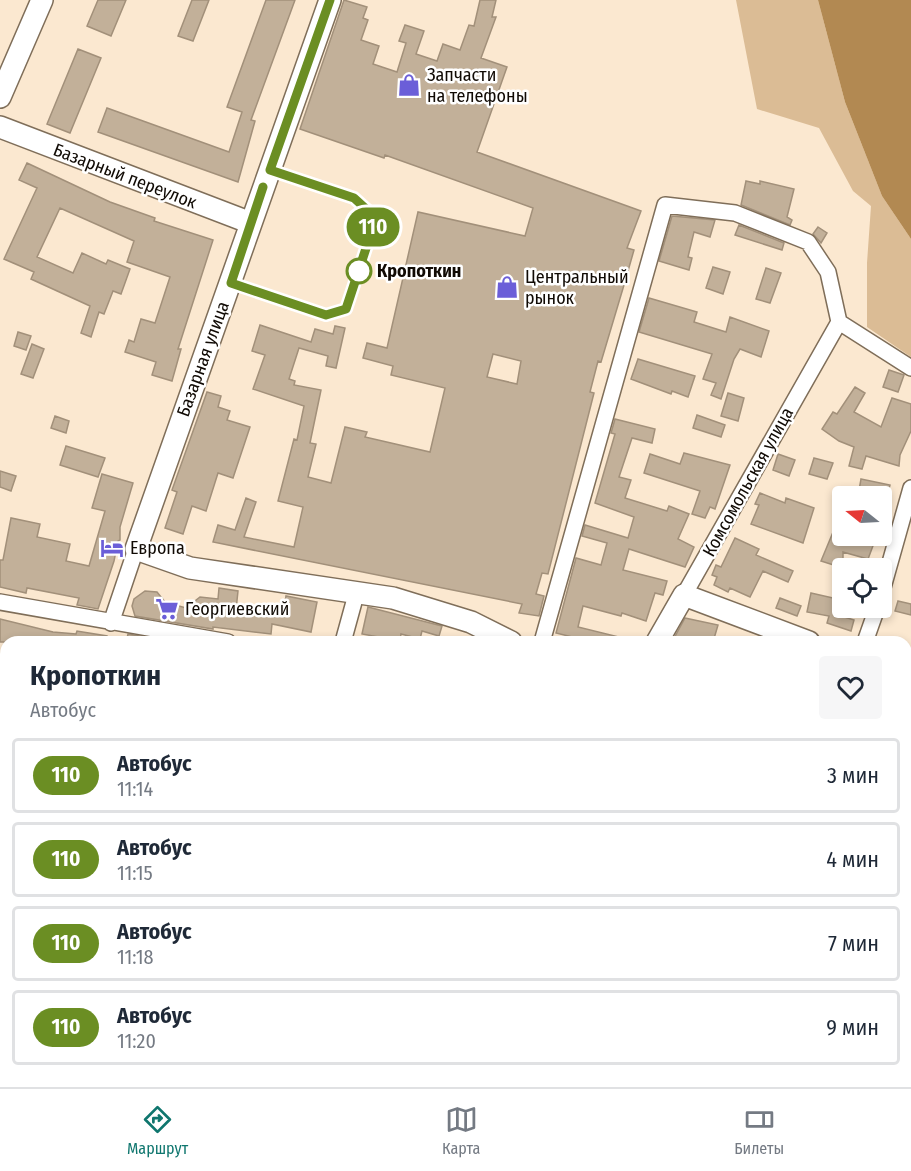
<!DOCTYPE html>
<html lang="ru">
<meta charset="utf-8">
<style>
body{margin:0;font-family:"Fira Sans Condensed",sans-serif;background:#f6f6f7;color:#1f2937;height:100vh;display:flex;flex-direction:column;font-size:22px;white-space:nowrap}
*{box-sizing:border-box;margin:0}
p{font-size:20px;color:#747a83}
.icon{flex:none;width:33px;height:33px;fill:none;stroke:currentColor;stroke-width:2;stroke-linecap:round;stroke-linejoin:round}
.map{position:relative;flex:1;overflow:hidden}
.panel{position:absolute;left:0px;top:636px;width:912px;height:452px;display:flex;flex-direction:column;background:#fff;border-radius:18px 18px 0 0;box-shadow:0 3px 9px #0003}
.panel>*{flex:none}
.badge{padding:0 12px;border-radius:20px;font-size:21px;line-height:39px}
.needle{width:39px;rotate:288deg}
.buttons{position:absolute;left:832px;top:486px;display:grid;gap:12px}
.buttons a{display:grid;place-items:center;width:60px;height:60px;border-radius:6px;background:#fff;box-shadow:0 3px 9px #0003;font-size:30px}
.map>.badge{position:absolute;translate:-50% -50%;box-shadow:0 0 0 3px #fff}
.round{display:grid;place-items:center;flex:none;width:63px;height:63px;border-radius:6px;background:#f6f6f7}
.head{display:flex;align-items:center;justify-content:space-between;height:102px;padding:0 30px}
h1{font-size:28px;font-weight:700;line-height:45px}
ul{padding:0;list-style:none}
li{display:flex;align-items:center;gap:18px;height:75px;margin:0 12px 9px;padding:0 18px;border:3px solid #e0e1e3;border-radius:6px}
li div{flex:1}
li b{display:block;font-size:22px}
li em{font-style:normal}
li .badge{min-width:66px;font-weight:700;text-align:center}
.tab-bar{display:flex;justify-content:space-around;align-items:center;height:84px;border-top:2px solid #e0e1e3;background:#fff;font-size:16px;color:#747a83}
.tab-bar a{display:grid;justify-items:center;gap:3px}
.tab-bar .selected{color:#0f766e}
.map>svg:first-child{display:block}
.green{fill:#dbbc95}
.water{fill:#b28952}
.building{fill:#c2b099;stroke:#a2907a;stroke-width:1.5;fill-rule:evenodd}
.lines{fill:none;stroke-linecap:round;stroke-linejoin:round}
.street-casing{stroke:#7f6e59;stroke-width:18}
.secondary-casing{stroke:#7f6e59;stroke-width:24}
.street{stroke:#fff;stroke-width:15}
.secondary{stroke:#fff;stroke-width:21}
.line-casing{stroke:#fff;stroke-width:14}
.line{stroke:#6b8e23;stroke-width:9}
.stop-dot{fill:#fff;stroke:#6b8e23;stroke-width:3}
.labels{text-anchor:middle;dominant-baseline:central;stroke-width:5;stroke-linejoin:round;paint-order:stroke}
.poi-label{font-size:18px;fill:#100a04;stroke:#fff;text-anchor:start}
.street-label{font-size:18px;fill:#100a04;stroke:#fff}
.stop-label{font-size:18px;font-weight:bold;fill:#100a04;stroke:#fff;text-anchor:start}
</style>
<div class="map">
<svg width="911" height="1087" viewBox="0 0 911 1087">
<rect width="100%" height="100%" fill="#fbe8d0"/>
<path class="green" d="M736,0h82l27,102 37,94 29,43v118l-44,-30v-64l4,-57 -18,-15 -34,-63 -62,-19z"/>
<path class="water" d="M818,0h93v239l-29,-43 -37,-94z"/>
<path class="building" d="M98,0h28l-15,36 -24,-10z
M192,0h17l-16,41 -15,-5z
M266,0h29l-44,120 4,1 -17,61 -140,-50 9,-24 122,44 13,-40 -15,-5z
M344,0l23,7 -4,11 5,2 -7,20 18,6 -6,18 24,8 9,-29 -7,-2 6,-16 19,6 -8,23 21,7 6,-17 17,6 9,-25 5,1 6,-26h16l-4,17h4l-15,41 26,9 -30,85 164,59 -14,37 7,2 -10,35 -23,77 -3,-1 -8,31 4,1 -46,181 -6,-1 -6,21 8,2 -5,20 -20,-3 3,-9 -309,-62 5,-17 17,5 11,-32 10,4 -12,35 50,10 9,-40 -25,-6 16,-62 3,1 7,-34 -51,-17 12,-34 -13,-4 8,-26 51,17 4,-13 18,5 2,-8 10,2 -9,40 -10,-2 2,-10 -29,-8 -10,31 6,2 -1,4 27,5 -11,53 6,1 -8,33 23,6 14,-56 22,5 -2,5 65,15 15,-64 -54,-13 2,-9 -30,-8 4,-15 20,5 31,-136 107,24 8,-28 -148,-53 -1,3 -84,-29zM493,354l28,7 -4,23 -30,-7z
M78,49l23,9 -31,75 -23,-9z
M27,163l83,39 45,16 -1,3 59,19 -35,109h3l-9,32 -20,-6 4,-13 -31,-10 4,-12 5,2 7,-23 14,4 15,-46 -43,-15 7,-21 -74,-33 -23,49 36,16 9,-20 24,11 2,-4 22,9 -9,25 -8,-3 -9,23 -5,-2 -8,25 -10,-4 9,-27 -59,-27 3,-7 -30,-13 33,-71 -18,-8z
M746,181l14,3v-3l34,8 -7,28 5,3 -2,5 -49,-20z
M672,216l43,4 -5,17 -16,-5 -6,25 4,1 -3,12 -30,-9z
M739,225l45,18 -2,7 -47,-15z
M818,227l9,6 -6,10 -8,-9z
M713,267l17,5 -7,22 -17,-6z
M766,268l15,5 -11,30 -14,-4z
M649,298l48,14 -3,10 32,10 4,-15 39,14 -8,26 -21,-8 -6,10 -13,40 -10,-4 5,-12 -13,-4 9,-25 -73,-22z
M18,332l13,4 -5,14 -12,-4z
M32,344l12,5 -11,29 -12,-4z
M638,359l57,17 -7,21 -16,-6 -1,3 -40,-15z
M889,370l15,5 -6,17 -15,-5z
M855,387l10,6 -11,19 27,15 11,-29 19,6v27l-11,24 -1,11 -33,-10 -4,13 -13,-3 5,-19 -15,-6 -17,-12 11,-17 4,2z
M207,392l14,4 -3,11 12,4 -3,9 23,7 -17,51 -15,-5 -12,38 -14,-5 -9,28 -18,-6 12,-36 -5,-2z
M728,393l16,5 -6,23 -17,-5z
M697,415l28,10 -4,12 -28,-9z
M55,416l14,5 -3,12 -15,-5z
M615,419l40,10 -3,14 -20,-5 -13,39 12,3 -6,18 42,13 2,-5 20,8 -11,25 16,8 -9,20 -56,-18 -6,21 44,11 -4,14 -8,-2 -9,28 -24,-8 -1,3 -38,-10 -5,21 45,11v4h-31l-36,-9 20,-75 25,7 6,-22 -25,-7 3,-11 43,13 6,-21 -39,-14 20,-69 -4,-1z
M66,446l39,12 -7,19 -38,-12z
M684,453l46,12 -15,44 -5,-2 -5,11 -13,-4 8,-23 -56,-18 6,-19 30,10z
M778,454l17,6 -6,16 -16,-6z
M814,458l19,5 -6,16 -18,-5z
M0,471l16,5 -5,15 -11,-4z
M102,474l31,9 -13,44v13l-2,1 -4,20 -16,48 -21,-4 2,-7 -52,-10 -1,5 -26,-6v-27h3l8,-42 29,6 -3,13 33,7 -4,17 23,5 16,-55 -13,-3z
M861,479l29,6 -3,11h-29z
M760,493l25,10 1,-5 28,10 -11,35 -52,-19 8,-19 -4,-1z
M841,513h2v23l31,7 -6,16 -25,-7v16l-22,-7z
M735,538l24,11 -3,6 37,16 -5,11 -25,-11 -13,26 -20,-9 -2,4 -14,-7 3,-8 -5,-2 4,-10 5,2z
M219,588l19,3 -2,19 47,5 3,-19 31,6 -6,30 -39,-8 -1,10 -58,-7v2l-78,-13 -3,-10 2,-7 11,-8 12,1 8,10 21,6 14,-11 18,2z
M811,593l31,7 -4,15 16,5 -3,11 -24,-8 2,-7 -22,-4z
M780,598l21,8 -4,10 -21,-8z
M898,601l13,3v11l-16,-4z
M368,607l74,19 -3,10 -17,-5 -2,8 -19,-5 -1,7 -38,-7z
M685,618l33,7 -5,17h-41z
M0,619l53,13 23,2 1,-3 30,5v6h-107z
M128,634l44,8h-46z"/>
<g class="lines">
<g class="street-casing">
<path id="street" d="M839,322l72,46
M882,591l29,-103
M684,595l155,-273
M0,602l228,40
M111,623l25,-74
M343,642l14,-51
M542,642l123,-437 70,8 73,29 20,30 11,50
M865,642l12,-34
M0,797l6,1
M906,868l5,-1
M205,1087l2,-5
M698,1087v-5"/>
</g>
<g class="secondary-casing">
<path id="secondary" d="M330,0l-194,549 54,19 203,30 78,24 40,20
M0,97l42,-97
M0,127l251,96
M657,642l27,-47 125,47
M906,689l5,3
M0,944l6,1
M507,1082l18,5"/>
</g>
<use href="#street" class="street"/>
<use href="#secondary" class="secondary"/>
</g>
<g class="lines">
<g class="line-casing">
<path id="line" d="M263,187l-32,96 95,32 20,-6 30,-91 -22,-20 -84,-28 60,-170"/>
</g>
<use href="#line" class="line"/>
</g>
<defs>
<g id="shop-bare" transform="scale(1.8)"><path d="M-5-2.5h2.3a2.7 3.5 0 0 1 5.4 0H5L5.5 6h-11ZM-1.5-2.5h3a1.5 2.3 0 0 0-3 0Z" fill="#6b5ed8" stroke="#fff" stroke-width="2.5" paint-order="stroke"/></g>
<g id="hotel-bare" transform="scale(1.8)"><path d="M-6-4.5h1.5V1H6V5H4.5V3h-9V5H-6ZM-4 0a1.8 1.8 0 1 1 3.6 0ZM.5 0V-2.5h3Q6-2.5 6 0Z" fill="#6b5ed8" stroke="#fff" stroke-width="2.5" paint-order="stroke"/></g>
<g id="supermarket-bare" transform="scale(1.8)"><path d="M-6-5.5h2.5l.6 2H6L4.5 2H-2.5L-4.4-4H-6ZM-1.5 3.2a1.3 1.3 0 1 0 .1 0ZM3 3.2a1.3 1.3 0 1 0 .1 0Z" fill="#6b5ed8" stroke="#fff" stroke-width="2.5" paint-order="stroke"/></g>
</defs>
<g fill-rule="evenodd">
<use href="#shop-bare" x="409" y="85"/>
<use href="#shop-bare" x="507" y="287"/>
<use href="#hotel-bare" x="112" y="548"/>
<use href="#supermarket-bare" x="167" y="609"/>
</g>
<circle class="stop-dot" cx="359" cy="271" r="12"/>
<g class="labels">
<g class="poi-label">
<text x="427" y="75">Запчасти<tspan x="427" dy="21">на телефоны</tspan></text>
<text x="525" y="277">Центральный<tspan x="525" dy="21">рынок</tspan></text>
<text x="130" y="548">Европа</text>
<text x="185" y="609">Георгиевский</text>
</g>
<g class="street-label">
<text transform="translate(125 176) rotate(21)">Базарный переулок</text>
<text transform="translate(203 359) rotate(-70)">Базарная улица</text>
<text transform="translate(748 482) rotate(-61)">Комсомольская улица</text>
</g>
<g class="stop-label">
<text x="377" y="271">Кропоткин</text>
</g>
</g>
</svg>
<div class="buttons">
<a><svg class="needle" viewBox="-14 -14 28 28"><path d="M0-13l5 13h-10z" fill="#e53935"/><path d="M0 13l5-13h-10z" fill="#747a83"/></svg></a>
<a><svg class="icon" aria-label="locate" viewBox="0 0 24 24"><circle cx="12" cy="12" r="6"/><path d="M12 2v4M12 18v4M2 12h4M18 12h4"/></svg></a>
</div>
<b class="badge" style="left:373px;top:227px;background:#6b8e23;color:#fff">110</b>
<section class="panel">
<div class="head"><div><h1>Кропоткин</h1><p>Автобус</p></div><a class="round"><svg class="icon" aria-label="heart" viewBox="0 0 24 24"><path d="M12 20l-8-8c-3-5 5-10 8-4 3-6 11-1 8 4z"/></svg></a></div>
<ul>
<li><span class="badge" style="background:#6b8e23;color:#fff">110</span><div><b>Автобус</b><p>11:14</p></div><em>3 мин</em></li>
<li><span class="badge" style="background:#6b8e23;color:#fff">110</span><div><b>Автобус</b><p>11:15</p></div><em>4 мин</em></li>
<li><span class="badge" style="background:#6b8e23;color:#fff">110</span><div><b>Автобус</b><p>11:18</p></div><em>7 мин</em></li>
<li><span class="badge" style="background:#6b8e23;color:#fff">110</span><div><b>Автобус</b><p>11:20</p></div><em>9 мин</em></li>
</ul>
</section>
</div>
<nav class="tab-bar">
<a class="selected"><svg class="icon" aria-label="directions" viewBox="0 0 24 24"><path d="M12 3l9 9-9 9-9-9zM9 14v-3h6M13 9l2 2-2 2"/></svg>Маршрут</a>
<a><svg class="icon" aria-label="map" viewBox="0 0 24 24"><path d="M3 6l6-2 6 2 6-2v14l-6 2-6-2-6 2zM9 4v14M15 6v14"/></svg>Карта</a>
<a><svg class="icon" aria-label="tickets" viewBox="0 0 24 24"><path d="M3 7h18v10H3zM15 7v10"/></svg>Билеты</a>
</nav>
